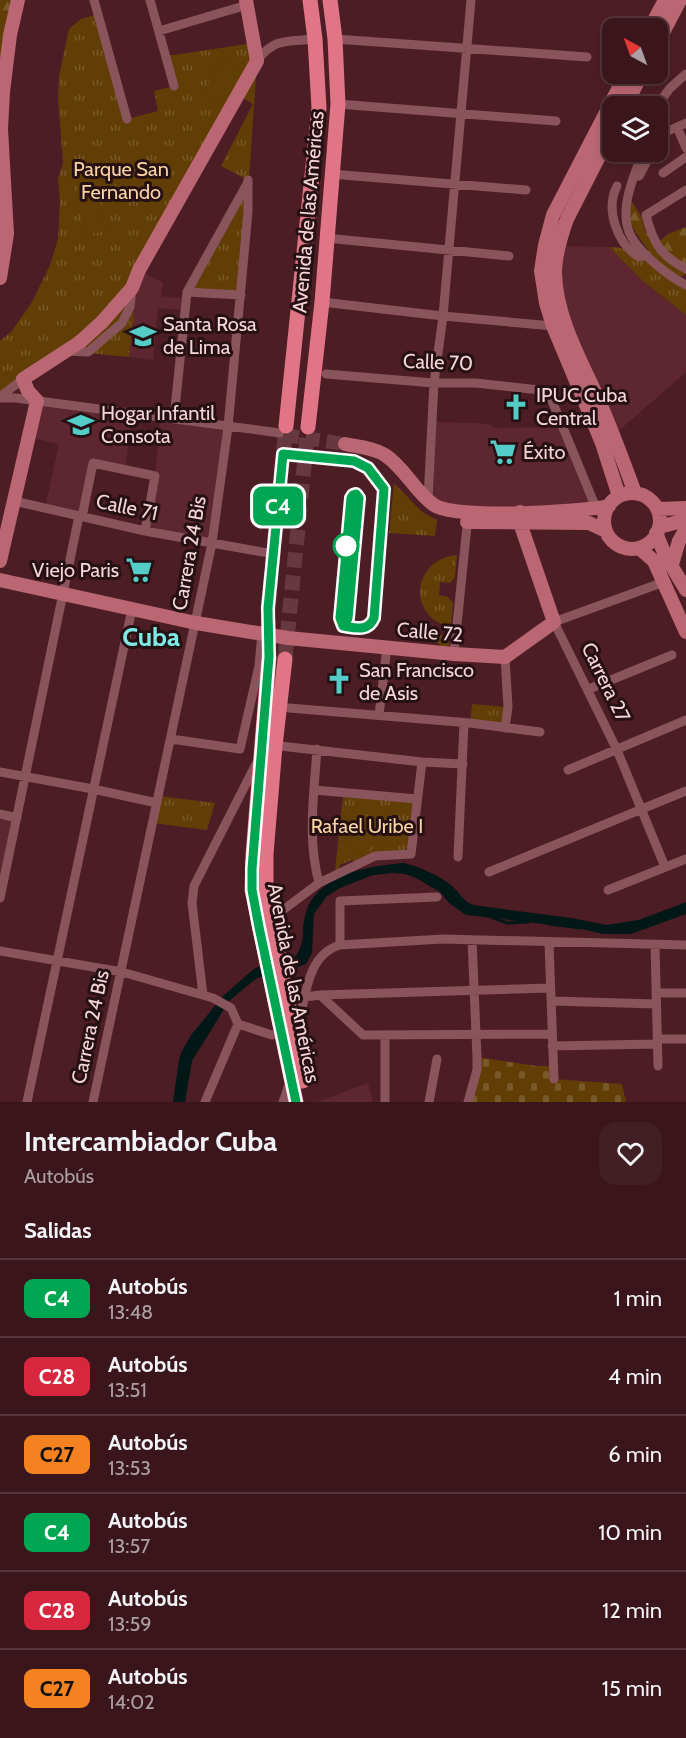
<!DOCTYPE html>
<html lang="es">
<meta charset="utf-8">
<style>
body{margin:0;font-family:Cabin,sans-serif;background:#411f25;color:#f1f3f6;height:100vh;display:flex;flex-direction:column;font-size:22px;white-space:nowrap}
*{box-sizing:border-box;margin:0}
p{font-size:20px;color:#ab9fa3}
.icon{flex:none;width:33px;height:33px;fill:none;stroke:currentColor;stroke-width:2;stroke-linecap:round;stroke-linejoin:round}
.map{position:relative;height:1102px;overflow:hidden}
.panel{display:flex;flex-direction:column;background:#3a161c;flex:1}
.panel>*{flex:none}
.badge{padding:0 12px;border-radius:9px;font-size:21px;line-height:39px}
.needle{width:39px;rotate:319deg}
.buttons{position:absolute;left:602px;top:18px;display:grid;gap:12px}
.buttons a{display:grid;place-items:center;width:66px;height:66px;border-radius:12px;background:#3a161c;box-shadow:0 3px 9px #0003,0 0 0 2px #54353b;font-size:30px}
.map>.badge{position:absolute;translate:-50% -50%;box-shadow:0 0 0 3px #fff}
h2{padding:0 24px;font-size:22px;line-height:54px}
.round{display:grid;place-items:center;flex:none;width:63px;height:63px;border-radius:18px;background:#411f25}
.headline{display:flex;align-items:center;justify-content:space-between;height:102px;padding:0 24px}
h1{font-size:28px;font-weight:700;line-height:45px}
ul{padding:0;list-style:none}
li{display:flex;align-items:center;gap:18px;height:78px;padding:0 24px;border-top:2px solid #54353b}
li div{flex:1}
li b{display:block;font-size:22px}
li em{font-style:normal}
li .badge{min-width:66px;font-weight:700;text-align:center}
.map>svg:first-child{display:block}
.built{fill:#5d2630}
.grass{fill:url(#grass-tufts)}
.forest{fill:url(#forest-firs)}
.cemetery{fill:url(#cemetery-stones)}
.pitch{fill:#613e06}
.water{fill:#011817}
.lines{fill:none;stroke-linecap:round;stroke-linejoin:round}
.stream{stroke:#011817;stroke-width:3}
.secondary-tunnel{stroke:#663940;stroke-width:14;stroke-dasharray:14 7;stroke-linecap:butt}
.primary-tunnel{stroke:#663940;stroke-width:15;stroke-dasharray:15 8;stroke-linecap:butt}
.street{stroke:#89545b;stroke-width:9}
.secondary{stroke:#ba6773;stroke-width:14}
.primary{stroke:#e07585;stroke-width:15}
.line-casing{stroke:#fff;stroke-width:14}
.line{stroke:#00a651;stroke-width:9}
.stop-dot{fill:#fff;stroke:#00a651;stroke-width:3}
.labels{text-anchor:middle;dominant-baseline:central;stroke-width:6;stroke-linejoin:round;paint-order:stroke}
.park-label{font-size:20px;fill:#fad3a5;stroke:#251013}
.street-label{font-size:20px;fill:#f6d5d9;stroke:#251013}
.poi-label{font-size:20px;fill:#f6d5d9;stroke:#251013;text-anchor:start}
.district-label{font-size:26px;font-weight:bold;fill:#7feae5;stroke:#251013}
</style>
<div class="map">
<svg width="686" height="1102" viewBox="0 0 686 1102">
<defs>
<pattern id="grass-tufts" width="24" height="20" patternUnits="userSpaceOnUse" patternTransform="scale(1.5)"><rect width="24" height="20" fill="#613e06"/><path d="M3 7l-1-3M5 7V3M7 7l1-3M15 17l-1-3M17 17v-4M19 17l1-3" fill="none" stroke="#78592a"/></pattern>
<pattern id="forest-firs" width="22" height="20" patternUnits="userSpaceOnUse" patternTransform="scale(1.5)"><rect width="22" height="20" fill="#613e06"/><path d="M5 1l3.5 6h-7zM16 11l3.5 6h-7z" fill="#78592a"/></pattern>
<pattern id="cemetery-stones" width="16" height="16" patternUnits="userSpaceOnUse" patternTransform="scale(1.5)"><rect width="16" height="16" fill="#613e06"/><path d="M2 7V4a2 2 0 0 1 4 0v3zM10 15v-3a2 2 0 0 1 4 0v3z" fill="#78592a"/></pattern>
</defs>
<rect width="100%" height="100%" fill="#4d1d25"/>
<path class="built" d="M559,246l50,1 35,35 42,33v57l-72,63 -49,-113z
M139,270l24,13 -2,13 25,3 -1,11 -27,-2 -5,52 -24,-3 5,-43 -4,-7z
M37,401l96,12 -8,57 -32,-6 -11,53 -37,-9 14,-64 -31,-7z
M160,417l68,10 -16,116 -67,-12 10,-55z
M434,422l42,1 16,2 2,3 69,-1 33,81 -76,4 -89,-9z
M0,814l17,4 -17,80z
M368,1083l5,19h-56z"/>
<path class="grass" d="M98,14l29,105 31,-8 -4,-20 20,-5 -7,-30 87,-13 3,18 -16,234 -54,-3 61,-112 -27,-14 32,-62 -15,-9 -102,181 -6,30 4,8 -5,43 -63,-6 -66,46v-56l11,-9 21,-30 18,-37 8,-26 2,-37 -2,-23 5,-16 -5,-63 1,-24 10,-47 12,-10z
M609,247c34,1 51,18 77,38v30l-42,-33z
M394,483l28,29 15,8 -2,16 -46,-3z
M457,555l-2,22 -5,6 -10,-1 -1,13 9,2 5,6 -2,24c-45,-10 -39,-68 6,-72z
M427,628l22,10v8h-7l-9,-6 -18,-1 1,-7z
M472,704l36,3 -3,21 -35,-5z
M159,796l56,7 -8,27 -54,-7z
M343,796l71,6 -6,45 -4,4 -49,11 -3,-2 -12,5 -1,4 -4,2z"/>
<path class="forest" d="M0,0h18l-8,35 -10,243z
M632,202l9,14 5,17 15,7 7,-6 18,-7v47l-6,3 -23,-13 -26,-39 -4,-11z"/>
<path class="cemetery" d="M477,1057l60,9h16l1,13 68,5 4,18h-158z"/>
<path class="pitch" d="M221,59l21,10 -17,35 -21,-11z
M93,160l5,33 -20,3 -4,-33z
M100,199l5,33 -21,2 -4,-32z
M374,817l28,19 -9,13 -28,-19z
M349,828l23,16 -9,12 -23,-16z"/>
<path class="water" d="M404,863c16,4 35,12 48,23 8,7 11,15 21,19l98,13 36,7 37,-6 42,-17v12l-55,20h-28l-25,-6 -112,-13 -17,-12 -9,-11 -24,-14 -11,-4 -13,-1 -19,2 -33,13 -13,8 -13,18 -2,39 -6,11 -25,9 -24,5 -28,23 -37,60 -7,41h-12l6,-42 2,-7 10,-18 33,-40 31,-27 41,-12c10,-17 5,-23 9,-40 10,-42 63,-50 99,-53z"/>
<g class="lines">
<path class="stream" d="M491,917l16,6 21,-1
M643,920l24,-9
M549,924l32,4"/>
<path class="secondary-tunnel" d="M285,435l60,9"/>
<path class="primary-tunnel" d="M269,657l-1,-49 18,-182
M285,659l23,-232"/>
<path class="street" d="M94,0l33,119
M150,0l24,86
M159,31l88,-26
M335,39l252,18
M257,61c17,-24 31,-19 58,-22
M338,104l218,17
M657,106l13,-18 16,-14
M677,127l9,21
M657,142l4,-8 25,-11
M643,152c-8,21 -21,50 -16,73 4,23 40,50 59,60
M663,173l23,-16
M331,174l195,16
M639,176l13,-24
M617,186c-12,23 0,58 22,71l8,-2
M686,190l-40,25c7,28 14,40 40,54
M326,238l183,18
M187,292l54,3
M322,302l121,14 110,10
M66,351l22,1 34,-29 8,-16 2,-19
M326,374l108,9h42l72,8 48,117
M0,397l23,-18
M0,398h16l264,35
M174,418l13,-126 61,-110
M428,499l6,-116 9,-67 28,-316
M14,501l131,30 123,22
M82,517l11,-54 62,13 -10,55
M664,582l-110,40 63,128 48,117
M454,654l14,-138
M505,657l3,50 -3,21
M589,689l83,-34
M289,708l181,15 70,9
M379,715l8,-68
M171,739l69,10 19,-83 3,-33
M280,746l142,16 41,2
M317,749c-3,45 -10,90 2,134
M568,770l118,-50
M0,772l93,17 64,14
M314,790l103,9
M0,814l17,4
M458,857l6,-134
M489,872l197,-81
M608,890l78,-31
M0,898l79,-382
M271,919l48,-36 56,-27 36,-2 11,-92
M549,943l5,136
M340,945v-44l97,-4
M655,945l3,121
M0,951l122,21 91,26 18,10 7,16 34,11
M656,993h30
M203,995l-11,-92 2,-17 62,-122
M320,995l230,-7
M305,997l15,-2 43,40 189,-1
M552,1001l104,3
M300,1019c6,-28 9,-65 40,-74l103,-6 243,6
M657,1039h29
M552,1046l105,-2
M27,1102l105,-493
M93,1102l119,-559 16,-116 20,-215v-32
M205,1102l33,-78
M283,1102l7,-20
M385,1102v-67
M429,1102l8,-43
M468,1102l9,-32v-13l-5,-117"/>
<path class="secondary" d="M650,28l15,-28
M657,44l23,-44
M625,106l17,-32
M612,131l-45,88c-6,17 -12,36 -12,54 1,46 27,89 45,130 13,30 24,60 35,90
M0,278l7,-44 -6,-105 2,-37 7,-57 8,-35
M345,444c14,3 29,4 40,11 20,13 30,37 49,50 22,15 145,7 175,1
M604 521a28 28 0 1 1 56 0a28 28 0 1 1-56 0Z
M619,496l-17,-53 -49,-117 -7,-23 -5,-32 4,-26 8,-30 73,-141
M657,509l29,-1
M467,522l122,1 17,8
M659,527l27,-7
M656,533l9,22 21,35
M639,548l15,13 32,71
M0,561l37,-160 -9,-10 -5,-12 57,-37 22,-20 30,-34 7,-18 118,-209 -11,-61
M672,564l7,-23 7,-12
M0,580l196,43 92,15 166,16 51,3 49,-35 -34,-99v-11"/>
<path class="primary" d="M286,426l33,-318 -4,-69 -5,-39
M308,427l14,-125 16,-198 -3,-65 -5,-39
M269,657l-16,197 -1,36 44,212
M285,659l-10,87 -9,108v34l37,193"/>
</g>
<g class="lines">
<g class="line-casing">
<path id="line" d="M296,1102l-37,-175 -7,-37v-21l17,-212 -1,-49 15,-154 71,7 14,7 16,21 -10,129c-6,14 -18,10 -31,8l-3,-8 11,-120 2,-3 3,-1 3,4 -11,120 -3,7"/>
</g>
<use href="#line" class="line"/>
</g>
<defs>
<g id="school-bare" transform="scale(2.07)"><path d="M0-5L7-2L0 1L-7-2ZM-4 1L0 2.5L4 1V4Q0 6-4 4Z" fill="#54cdc8" stroke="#251013" stroke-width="2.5" paint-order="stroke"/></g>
<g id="church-bare" transform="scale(2.07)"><path d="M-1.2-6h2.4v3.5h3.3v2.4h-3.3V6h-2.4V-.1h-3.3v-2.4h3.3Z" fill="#54cdc8" stroke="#251013" stroke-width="2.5" paint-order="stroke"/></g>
<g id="supermarket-bare" transform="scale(2.07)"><path d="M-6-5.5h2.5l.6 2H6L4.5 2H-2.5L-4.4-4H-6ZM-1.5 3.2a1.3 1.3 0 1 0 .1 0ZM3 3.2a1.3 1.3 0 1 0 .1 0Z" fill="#54cdc8" stroke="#251013" stroke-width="2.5" paint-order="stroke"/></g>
</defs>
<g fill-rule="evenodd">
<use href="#school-bare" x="143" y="336"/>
<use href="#church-bare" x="516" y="407"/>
<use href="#school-bare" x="81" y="425"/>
<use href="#supermarket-bare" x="503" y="452"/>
<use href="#supermarket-bare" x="139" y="570"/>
<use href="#church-bare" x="339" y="681"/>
</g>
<circle class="stop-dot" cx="346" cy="546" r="12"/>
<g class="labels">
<g class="park-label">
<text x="121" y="169">Parque San<tspan x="121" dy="23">Fernando</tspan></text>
<text x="367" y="826">Rafael Uribe I</text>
</g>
<g class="street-label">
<text transform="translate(308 212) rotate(-85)">Avenida de las Américas</text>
<text transform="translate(438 362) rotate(2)">Calle 70</text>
<text transform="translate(127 507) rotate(12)">Calle 71</text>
<text transform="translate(189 553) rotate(-80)">Carrera 24 Bis</text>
<text transform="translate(430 632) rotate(5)">Calle 72</text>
<text transform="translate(606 682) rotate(64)">Carrera 27</text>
<text transform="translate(294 983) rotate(79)">Avenida de las Américas</text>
<text transform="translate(90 1027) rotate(-78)">Carrera 24 Bis</text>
</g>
<g class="poi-label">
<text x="163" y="324">Santa Rosa<tspan x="163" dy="23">de Lima</tspan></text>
<text x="536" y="395">IPUC Cuba<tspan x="536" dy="23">Central</tspan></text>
<text x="101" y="413">Hogar Infantil<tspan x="101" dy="23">Consota</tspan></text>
<text x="523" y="452">Éxito</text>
<text x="119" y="570" text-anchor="end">Viejo Paris</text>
<text x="359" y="670">San Francisco<tspan x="359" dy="23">de Asis</tspan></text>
</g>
<g class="district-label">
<text x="151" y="637">Cuba</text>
</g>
</g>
</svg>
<div class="buttons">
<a><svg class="needle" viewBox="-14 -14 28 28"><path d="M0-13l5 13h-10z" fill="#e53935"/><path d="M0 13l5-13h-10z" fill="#ab9fa3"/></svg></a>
<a><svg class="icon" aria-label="layers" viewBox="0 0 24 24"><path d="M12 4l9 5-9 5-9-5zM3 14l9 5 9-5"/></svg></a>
</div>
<b class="badge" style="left:278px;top:506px;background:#00a651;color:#fff">C4</b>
</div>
<section class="panel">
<div class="headline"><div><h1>Intercambiador Cuba</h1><p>Autobús</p></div><a class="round"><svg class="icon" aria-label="heart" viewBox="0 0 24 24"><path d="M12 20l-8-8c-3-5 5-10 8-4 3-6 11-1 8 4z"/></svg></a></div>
<h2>Salidas</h2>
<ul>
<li><span class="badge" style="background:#00a651;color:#fff">C4</span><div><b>Autobús</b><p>13:48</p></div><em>1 min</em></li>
<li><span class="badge" style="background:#d7263d;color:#fff">C28</span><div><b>Autobús</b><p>13:51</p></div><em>4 min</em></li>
<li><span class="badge" style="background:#f58220;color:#111">C27</span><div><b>Autobús</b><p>13:53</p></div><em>6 min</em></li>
<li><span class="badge" style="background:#00a651;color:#fff">C4</span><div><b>Autobús</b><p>13:57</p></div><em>10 min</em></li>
<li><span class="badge" style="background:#d7263d;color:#fff">C28</span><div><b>Autobús</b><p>13:59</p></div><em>12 min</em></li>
<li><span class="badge" style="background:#f58220;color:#111">C27</span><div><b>Autobús</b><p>14:02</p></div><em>15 min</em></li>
</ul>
</section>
